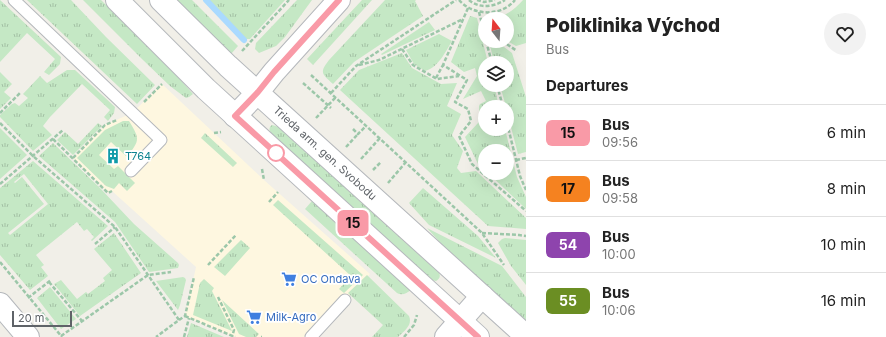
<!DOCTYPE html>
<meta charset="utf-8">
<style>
body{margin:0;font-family:Inter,sans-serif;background:#f2f2f2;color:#222;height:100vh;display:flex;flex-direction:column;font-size:15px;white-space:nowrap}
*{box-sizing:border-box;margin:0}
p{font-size:13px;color:#767676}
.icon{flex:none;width:22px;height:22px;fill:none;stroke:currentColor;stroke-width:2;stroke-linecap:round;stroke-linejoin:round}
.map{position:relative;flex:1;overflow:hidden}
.drawer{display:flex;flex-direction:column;background:#fff;width:360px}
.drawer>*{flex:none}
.badge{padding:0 8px;border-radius:6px;font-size:14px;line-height:26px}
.needle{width:26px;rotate:343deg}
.fabs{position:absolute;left:478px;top:12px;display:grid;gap:8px}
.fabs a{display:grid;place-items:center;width:36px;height:36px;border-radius:50%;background:#fff;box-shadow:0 4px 16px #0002;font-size:20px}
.scale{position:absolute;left:12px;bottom:10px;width:60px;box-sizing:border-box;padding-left:4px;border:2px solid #5f6368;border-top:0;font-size:11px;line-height:14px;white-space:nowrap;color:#5f6368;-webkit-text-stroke:3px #fff;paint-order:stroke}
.map>.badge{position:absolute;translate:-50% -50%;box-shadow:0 0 0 2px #fff}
h2{padding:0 20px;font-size:15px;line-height:36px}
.round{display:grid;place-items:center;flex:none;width:42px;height:42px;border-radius:21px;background:#f2f2f2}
.summary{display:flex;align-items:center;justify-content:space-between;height:68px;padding:0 20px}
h1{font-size:19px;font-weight:800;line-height:30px}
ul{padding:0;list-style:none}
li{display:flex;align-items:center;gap:12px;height:56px;padding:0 20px;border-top:1px solid #e0e0e0}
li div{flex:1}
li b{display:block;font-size:15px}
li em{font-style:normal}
li .badge{min-width:44px;font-weight:700;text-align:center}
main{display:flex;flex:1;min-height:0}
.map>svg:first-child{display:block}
.commercial{fill:#fef7e0}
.grass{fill:url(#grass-tufts);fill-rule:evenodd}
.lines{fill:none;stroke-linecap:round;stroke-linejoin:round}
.stream{stroke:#aadaff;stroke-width:6}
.service-casing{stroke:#b5b8bc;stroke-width:13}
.minor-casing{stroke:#b5b8bc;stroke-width:24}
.tertiary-casing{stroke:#b5b8bc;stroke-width:24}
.path{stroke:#9cc7a9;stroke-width:2.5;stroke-dasharray:4 2;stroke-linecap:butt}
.service{stroke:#fff;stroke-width:11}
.minor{stroke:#fff;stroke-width:22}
.tertiary{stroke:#fff;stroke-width:22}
.line-casing{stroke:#fff;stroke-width:9}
.line{stroke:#f99aa7;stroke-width:6}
.stop-dot{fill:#fff;stroke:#f99aa7;stroke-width:2}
.labels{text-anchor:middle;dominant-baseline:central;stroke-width:3.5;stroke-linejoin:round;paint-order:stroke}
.street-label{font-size:11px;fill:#5f6368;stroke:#fff}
.culture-label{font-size:11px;fill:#0d838f;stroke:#fff;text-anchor:start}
.shop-label{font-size:11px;fill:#366cbe;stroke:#fff;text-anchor:start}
</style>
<main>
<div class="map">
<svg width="526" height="337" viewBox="0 0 526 337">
<defs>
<pattern id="grass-tufts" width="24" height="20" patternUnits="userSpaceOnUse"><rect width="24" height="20" fill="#c5e8c5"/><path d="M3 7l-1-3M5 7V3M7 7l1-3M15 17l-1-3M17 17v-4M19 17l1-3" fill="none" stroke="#a3c0a4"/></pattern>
</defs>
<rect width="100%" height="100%" fill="#f1efe8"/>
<path class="commercial" d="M162,84l102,96 106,94 -59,63h-76l-50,-21 11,-49 -84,-76 -4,2 -35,-35 32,-33 27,-12z"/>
<path class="grass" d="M0,0l61,57 -1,7 -11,11 -5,-3 11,-13 -28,-26 -27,29z
M27,0h44l35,37 49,48 -18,19z
M83,0h18l70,69 22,25 -4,3 -3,1 -16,-12 -27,-26z
M176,0h16l46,46 -7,8z
M208,0h77l-35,39h-5z
M297,0h15l-27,37 -9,9 -17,7 -4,-4 1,-6z
M362,0h10l-59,65 -6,-6z
M385,0h31l-1,1 8,15 -69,46 -21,22c-11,-10 -14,-11 -4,-24z
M523,0h3v43l-10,3 -9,-5v-22h-17c15,-2 23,-8 33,-19z
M470,16l7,2 11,45h-3v22h9l5,22h-14v22h20l12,48 9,20v12l-38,-36h19v-22h-22v20l-7,-7 -13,-27 13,-14 1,-2v-15l1,-2 6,-3 -5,-10 -18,8 14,-23 -2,-8 -11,4 -13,-10z
M429,22l6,8 -53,25 -1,-1z
M439,34l13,7c-6,10 -14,27 -27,30l-11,-7 -8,-14z
M489,41h7l16,12 14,44v55l-8,2 -11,-42v-5h-1l-6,-22h7v-22h-13z
M402,53l10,15 29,16 16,-1 -10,23 14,8 -9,21 11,16 -6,17 4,5 15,-2 50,47v11l-38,-3 -148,-136 19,-20z
M67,70h8l40,37 -1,6 -6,8 -4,-4 6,-7 -28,-26 -32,33 -7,9 9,9 -19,16 -33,-34v-2l12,-11 3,-1 4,3 9,-8 -5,-4 17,-18 7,7z
M0,72l12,12 -8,8 7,6 -11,11z
M123,121h6c11,18 11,19 -2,36l-16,-15 -12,13 15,14 4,-3 17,17 -8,8 -8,-8 -5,6 -8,-3 -29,-28 28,-28z
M98,123l4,3 -29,29 -16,-15 8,-8 13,12z
M272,125l7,2 160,146c2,4 0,6 -3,8l-4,-1 -156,-142c-4,-3 -10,-9 -4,-13z
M0,128l27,27 -27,24z
M205,133l32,30 -4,4 -32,-29z
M53,143l47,45 34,36 44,39 1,2 -1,3 -29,4 -34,-50 -76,-66z
M33,161l75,65 -16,15 -1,-1 3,-3 -7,-8 -3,2 -7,-9 -41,33 8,10 -3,2 7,9 -18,14 -30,-35v-67zM24,174l24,30 -38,31 -2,-2 36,-29 -22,-27 -7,6 -1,-1z
M423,188l55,48 18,22 -67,-33 -20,-22z
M278,200l85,75 -19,18 -5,-4 12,-13 -78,-71z
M312,201l5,3 94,86c-4,3 -9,6 -14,3l-92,-84z
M427,228l75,38 24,31v26l-73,-66z
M114,233l27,40 -61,43 -26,-32 7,-4 16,19 9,-7 2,2 17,-13 -2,-3 9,-8 -18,-21z
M505,238l21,2v45l-15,-19 -13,-23 4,-4z
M241,240l9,8 -25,28 -11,-9z
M367,275l42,41c4,9 -5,15 -11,21h-26l11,-12 -35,-32z
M183,277l2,1 1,2 -6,25 -2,5 -22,-29z
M204,279l10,9 -2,3 20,40 -39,-16 7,-32z
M50,287l26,32 -15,10 -24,-31z
M222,300l37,34 -3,3h-10l-7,-3z
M191,323l33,14h-37z"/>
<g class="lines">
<path class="stream" d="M206,0l38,40"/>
<g class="service-casing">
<path id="service" d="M14,0l147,140 -30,31
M311,337l34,-37"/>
</g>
<g class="minor-casing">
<path id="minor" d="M235,116l23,-24 16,-20 65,-72
M0,304l28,33
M446,337l36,-41"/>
</g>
<g class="tertiary-casing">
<path id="tertiary" d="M117,0l89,89 272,248
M161,0l67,66 298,270"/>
</g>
<path class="path" d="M459,0c14,16 42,17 56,0
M469,0c10,9 25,7 36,0
M477,0l7,2 11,-2
M468,8l-25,57 24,15 -12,22 13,7 3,12 -12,15 13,28 54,47
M479,12l6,24
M486,41l6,22
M502,41l15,10
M402,49l11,16 24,14 22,-3
M242,51l47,-51
M359,65l20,-5 84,-41
M311,75l171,158 22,32
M436,78l7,-13
M303,83l28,25
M497,85l6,22
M331,93l25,-27 100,-66
M144,102l18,-18
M0,113l21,-21
M316,118l20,-21
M0,123l33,33 82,71 64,93 -23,17
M507,123l13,53 6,14
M353,129l5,5 8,-8
M214,133l7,-1
M53,139l55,54 4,-2
M346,147l12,-13
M73,158l32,-33 12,-5
M361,159l19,-21
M516,160l10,-2
M262,169l2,11
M373,170l8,-8
M388,183l18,-21
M0,184l63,-54
M269,202l9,-10
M482,233l37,2 7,1
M95,244l20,-17
M0,262l62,75
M208,265l28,-30
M49,282l33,39
M218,297l16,33 -2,7
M28,298l23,-18
M185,316l50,21
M179,320l6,-4 9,-39
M61,336l87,-61 23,-3
M184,337l5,-19
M261,337h1
M404,337l10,-12 3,-10"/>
<use href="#service" class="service"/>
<use href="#minor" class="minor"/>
<use href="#tertiary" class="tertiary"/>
</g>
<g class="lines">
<g class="line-casing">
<path id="line" d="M339,0l-65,72 -16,20 -23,24 243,221"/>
</g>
<use href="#line" class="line"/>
</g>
<defs>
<g id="building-bare" transform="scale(1.2)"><path d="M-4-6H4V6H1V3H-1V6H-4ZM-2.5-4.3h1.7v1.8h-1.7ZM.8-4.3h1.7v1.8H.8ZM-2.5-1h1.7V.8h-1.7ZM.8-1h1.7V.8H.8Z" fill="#0f9aa8" stroke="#fff" stroke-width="2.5" paint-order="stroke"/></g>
<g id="supermarket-bare" transform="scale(1.2)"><path d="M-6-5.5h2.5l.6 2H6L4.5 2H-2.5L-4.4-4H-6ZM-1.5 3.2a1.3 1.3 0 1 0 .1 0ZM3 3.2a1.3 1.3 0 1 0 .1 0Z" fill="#3f7fe0" stroke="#fff" stroke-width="2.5" paint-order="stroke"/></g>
</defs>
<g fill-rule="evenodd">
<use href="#building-bare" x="113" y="156"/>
<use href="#supermarket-bare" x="289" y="279"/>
<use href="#supermarket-bare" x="254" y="317"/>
</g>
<circle class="stop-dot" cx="276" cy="153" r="8"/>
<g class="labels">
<g class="street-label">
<text transform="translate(325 153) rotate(42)">Trieda arm. gen. Svobodu</text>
</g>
<g class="culture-label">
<text x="125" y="156">T764</text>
</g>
<g class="shop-label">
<text x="301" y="279">OC Ondava</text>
<text x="266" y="317">Milk-Agro</text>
</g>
</g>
</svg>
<div class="fabs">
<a><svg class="needle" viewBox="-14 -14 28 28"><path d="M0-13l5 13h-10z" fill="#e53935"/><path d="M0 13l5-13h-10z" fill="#767676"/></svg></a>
<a><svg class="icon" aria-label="layers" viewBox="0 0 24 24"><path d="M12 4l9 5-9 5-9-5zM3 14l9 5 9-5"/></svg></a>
<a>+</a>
<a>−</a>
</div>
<div class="scale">20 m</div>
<b class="badge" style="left:353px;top:223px;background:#f99aa7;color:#111">15</b>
</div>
<section class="drawer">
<div class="summary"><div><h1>Poliklinika Východ</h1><p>Bus</p></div><a class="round"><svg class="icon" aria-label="heart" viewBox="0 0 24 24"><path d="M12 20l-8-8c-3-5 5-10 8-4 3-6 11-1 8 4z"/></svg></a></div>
<h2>Departures</h2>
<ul>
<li><span class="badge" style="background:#f99aa7;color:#111">15</span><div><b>Bus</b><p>09:56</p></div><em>6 min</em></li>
<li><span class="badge" style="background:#f58220;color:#111">17</span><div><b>Bus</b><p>09:58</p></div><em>8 min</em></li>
<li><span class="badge" style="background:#8e44ad;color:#fff">54</span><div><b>Bus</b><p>10:00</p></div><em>10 min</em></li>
<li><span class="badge" style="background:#6b8e23;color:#fff">55</span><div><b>Bus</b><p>10:06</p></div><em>16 min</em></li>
</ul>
</section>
</main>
